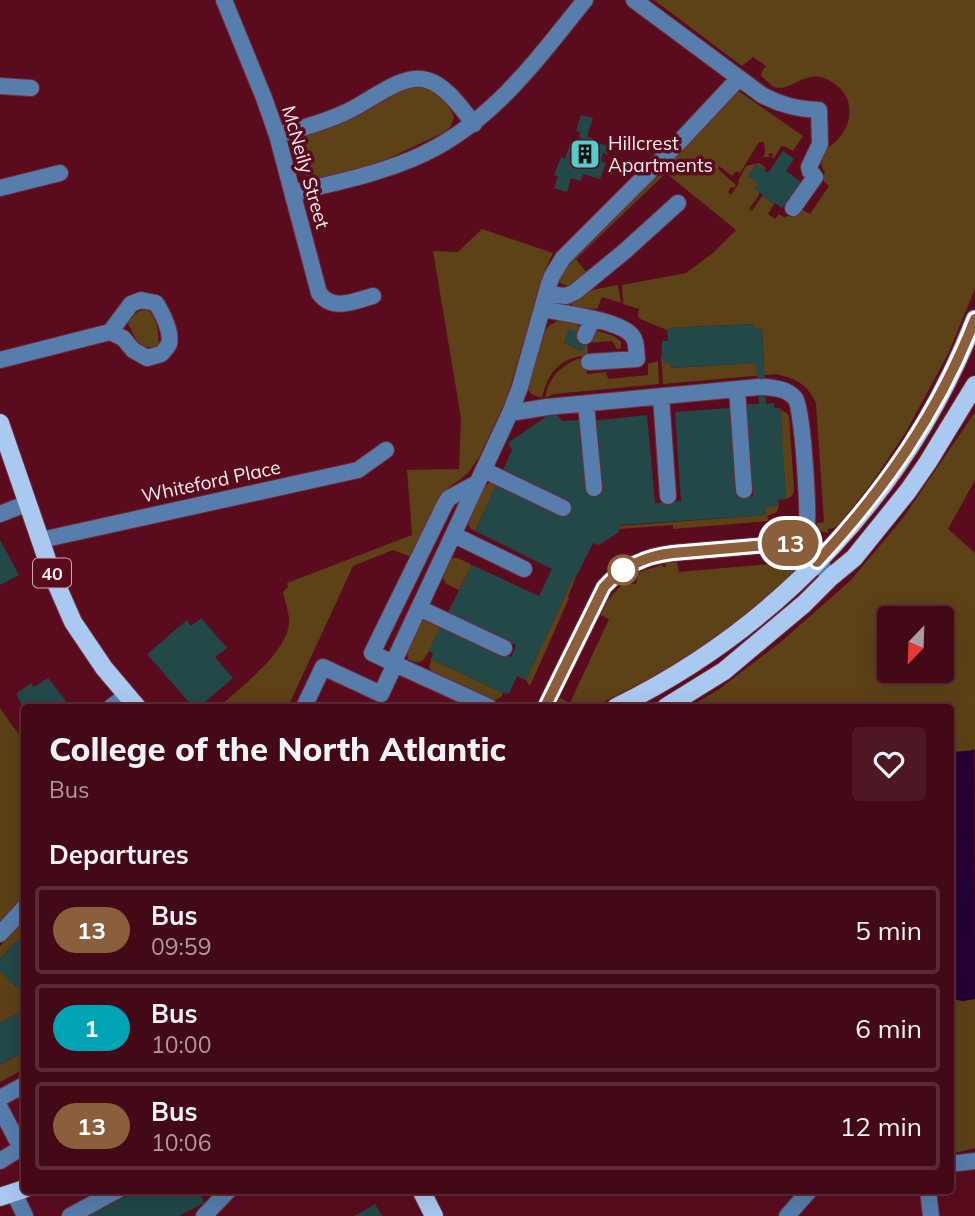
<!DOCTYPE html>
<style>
body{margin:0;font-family:Mulish,sans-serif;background:#4e1723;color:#f1f3f6;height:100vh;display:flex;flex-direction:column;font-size:26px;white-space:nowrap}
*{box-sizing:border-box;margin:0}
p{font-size:23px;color:#af9aa1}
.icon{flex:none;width:38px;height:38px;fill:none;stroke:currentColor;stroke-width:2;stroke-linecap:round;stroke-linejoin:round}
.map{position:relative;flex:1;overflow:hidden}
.sheet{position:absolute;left:21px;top:704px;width:933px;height:490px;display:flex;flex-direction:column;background:#440916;border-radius:7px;box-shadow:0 7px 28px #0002,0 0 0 2px #5c2a35}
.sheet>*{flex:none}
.badge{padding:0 14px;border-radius:23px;font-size:24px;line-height:46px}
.needle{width:46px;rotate:203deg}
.fabs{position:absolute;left:877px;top:606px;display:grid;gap:14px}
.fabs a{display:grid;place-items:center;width:77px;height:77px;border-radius:7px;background:#440916;box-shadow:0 7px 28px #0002,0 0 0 2px #5c2a35;font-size:35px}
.map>.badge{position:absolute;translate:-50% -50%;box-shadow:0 0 0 4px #fff}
h2{padding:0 28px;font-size:26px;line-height:63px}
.round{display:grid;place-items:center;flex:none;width:74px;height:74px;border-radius:7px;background:#4e1723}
.overview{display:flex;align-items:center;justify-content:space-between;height:119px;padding:0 28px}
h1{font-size:33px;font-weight:800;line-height:52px}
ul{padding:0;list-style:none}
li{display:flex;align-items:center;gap:21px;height:88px;margin:0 14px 10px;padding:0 14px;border:4px solid #5c2a35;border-radius:7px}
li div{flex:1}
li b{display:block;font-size:26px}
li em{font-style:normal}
li .badge{min-width:77px;font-weight:700;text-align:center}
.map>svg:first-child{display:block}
.green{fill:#5d4117;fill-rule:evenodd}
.water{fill:#260035}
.building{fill:#224847}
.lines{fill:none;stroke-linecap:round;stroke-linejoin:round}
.minor-casing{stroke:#702c3b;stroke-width:18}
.major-casing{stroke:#702c3b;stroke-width:20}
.minor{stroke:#577dad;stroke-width:16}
.major{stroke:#aac9f0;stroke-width:18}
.line-casing{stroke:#fff;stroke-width:16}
.line{stroke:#8b5e3c;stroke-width:10}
.stop-dot{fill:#fff;stroke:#8b5e3c;stroke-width:3.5}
.labels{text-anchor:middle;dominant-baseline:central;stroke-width:7;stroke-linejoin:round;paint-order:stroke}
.shield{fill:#5a0c1e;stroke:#c9abb0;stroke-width:2}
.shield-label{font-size:18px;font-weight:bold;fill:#f9efef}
.poi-label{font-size:19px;fill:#f9efef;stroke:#5a0c1e;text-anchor:start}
.street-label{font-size:19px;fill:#f9efef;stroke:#5a0c1e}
</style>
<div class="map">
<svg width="975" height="1216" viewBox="0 0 975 1216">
<rect width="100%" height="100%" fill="#5a0c1e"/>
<path class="green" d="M654,0h321v289l-27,65 -42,78 -35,52 -30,38 -7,6 -6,1v4l-8,-2 -4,-6 1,-2 7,-1 -8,-119c-9,-19 -19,-24 -40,-29l-113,10 -2,-29h2l7,8 1,5 85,-5v3h8l-2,-38 -8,1 -1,-5 -85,4 -1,2 -27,-11 -2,-3 1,-7 -16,-5 -1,-19 64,-12 27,-20 23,-23 -70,-57 -90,86 10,13 -5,4 1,2 -10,9 -10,-3 -4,-4 5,-12 174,-176h3l63,44 -10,15 -7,-4 -5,-1 -7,12 -3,-1 2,-2 -2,-2 -3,1 2,3h-7l2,-4 -1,-11h-5l-19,31 -4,-2 -4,5 -13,-10 -1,3 18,16 -2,3 -3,-1 -3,5 3,3 8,-12 -1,-2 8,-15 13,-3 6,4v3l-9,-5 -8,11 10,7 1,12 -10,14 3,2 10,-15 12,8 -6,10 7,5 4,-5 6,4 2,-2 7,1 4,-8h3l9,5 19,-28 -8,-7 4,-6c-2,-4 -5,-10 -4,-15 3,-11 12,-12 18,-20 16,-18 14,-44 -7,-56 -26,-17 -39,11 -58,5 -4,-2 -9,-8 -13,-11l1,-5 4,-5 -13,-9 -11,9z
M410,86c4,0 8,0 12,1 13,2 29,19 32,31l-3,8 -6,6 -60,28 -42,14 -31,6v-2l-10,-4c-5,-12 -8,-24 -5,-35l51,-20z
M482,229l71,24 -8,17 -38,128 -28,59 -11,16 -10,8 -9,6 -33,72 -23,-9 -40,16 -65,141h-69c21,-19 67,-54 70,-83 1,-9 -4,-23 -6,-32l5,-5 -1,-4 125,-48 -5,-65 52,-1 2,-51 -28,-167 25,1z
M618,285l3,18 -19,-6 -5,12 -21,-1 -6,-5 20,-14 2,1z
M144,309l6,2 7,14 2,19 -5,4c-13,0 -17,-5 -22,-17 -2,-4 -5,-6 -3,-11 3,-5 10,-9 15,-11z
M561,319l14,3 5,6 -1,6 -10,-4 -5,13 18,8 6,-14 7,-7 19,6 7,6v6l-4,1 -5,-8 -25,2 1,10 -2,3c-26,1 -39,18 -44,42l-11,-4 -3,-5 15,-57 7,-7z
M577,359h8l2,15 19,-2 2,7 40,-4v-11l10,-3 1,23 -105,10 -9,4c4,-21 14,-30 32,-39z
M780,409l8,5 1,3 5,72c0,6 -2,8 -8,10z
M975,412v68l-27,49 27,24v197l-21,2 -4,4v-49h-261l29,-17 64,-49 69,-61 52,-62zM889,618h53v52h-53z
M492,481h6l-23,50 -5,-3 -3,-7 16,-33z
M779,505l-2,7 -10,4 2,5 -96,8v-4l-54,4v-3l147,-11v-8z
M789,552l6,1 5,4v4l-4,10 -33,31 -67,49 -45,27 -58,29h-38l5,-9 10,5 39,-84 -10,-5c7,-14 16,-22 27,-33l5,3h5l3,-12 23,-7 1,2h3l-1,-4 12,-1 2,10 92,-8 -1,-10z
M453,558h5l14,7 -13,25 -13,-6 -4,-8 6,-15z
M573,578l2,1 -7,18 1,1 -39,88 -4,-6z
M426,620l15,5c-4,8 -13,34 -21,37 -5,1 -7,-1 -12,-3l-1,-7 12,-27 3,-4z
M431,659l72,34 -2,4 -7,4 -61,-29 -4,-4z
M0,708l24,34v156l-24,27z
M24,919v14l-24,26v-13z
M0,971l20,19 4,-5v25l-24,13z
M950,998l12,3 13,-2v149l-25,6z
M24,1052v17l-24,13v-17z"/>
<path class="water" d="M974,749l1,250 -13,2 -12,-3v-242l4,-4 16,-1z"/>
<path class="building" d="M581,115l12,3 -6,19 5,1v3l19,6 -3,8 -5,-2 -2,8 5,2 -6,16 -17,-5 -2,7 -10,-3 -4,14 -13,-4 4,-12 -4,-1 7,-18 4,2 5,-16 8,2 3,-8h-2l1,-5 -4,-1z
M783,151l11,8 -8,12 15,11 -19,26 -7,-5 -1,1 -12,-8 1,-1 -9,-6 4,-6 -10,-7 8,-12 12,9z
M754,324v5l8,-1 4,76 8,-1v5h6l6,91 -8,1 1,5 -13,2v8l-147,10v7l-20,13 -6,-2 -18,36 -2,-1 -47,102 -9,-4 -8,18 -6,-1 -72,-34 2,-6 -4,-2 12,-26 70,32 5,-12 -69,-31 25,-49 67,31 13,-27 -77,-38 37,-81 -4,-7 46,-32 8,10 17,-1 3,33 3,3 2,37 12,-2 -8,-70 56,-6 8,88 26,-2 -6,-89 55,-4 7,89 16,-1 -7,-92h13l-3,-41 -85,5 -1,-5h-7l-2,-16h1v-6h6l-1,-13z
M569,329l19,8 -5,14 -19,-8z
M0,540l19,35 -19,10z
M201,618l26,30 -12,9 18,21 -34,29h-6l-46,-53 40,-34 4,6z
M48,678l16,20 4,9h-45l-7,-13 15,-11 3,4z
M24,933v52l-4,5 -20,-19v-12z
M24,1010v42l-24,13v-42z
M137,1190h61l6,13 -25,13h-92z
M375,1204l7,12h-28z"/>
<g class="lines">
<g class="minor-casing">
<path id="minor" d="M224,0l40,98 13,37 42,158c14,19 35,8 54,3
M634,0l128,95c19,10 35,14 57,15l1,34 -11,23 1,4 5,6 -22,31
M0,86l31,2
M277,135c23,-6 45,-12 67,-22 23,-9 57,-41 83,-33 20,6 34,28 47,44
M0,188l60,-15
M293,193c40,-10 81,-18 119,-34 76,-31 123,-97 173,-159
M546,294l20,2 9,-4 50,-41 53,-48
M542,309c19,4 81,11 91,28 4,5 3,15 4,22l-48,3
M585,336l7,-17
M0,360l110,-28 21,-28 10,-4 15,3c6,10 16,29 13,41 -2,4 -5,7 -8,10l-14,4 -14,-8 -10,-12 -13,-6
M764,387c11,1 23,2 31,11 8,10 13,108 12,126 0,6 -1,11 -2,17
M737,389l7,101
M661,396l7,100
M586,404l8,84
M510,413l37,-6 212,-20
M484,470l79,38
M0,514l28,-11
M454,535l70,34
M41,540l317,-70 28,-20
M419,608l85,40
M111,707l16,-12
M304,707l19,-40 58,27 14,-30 -23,-11 73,-149 4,-6 28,-15
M489,707l-94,-43v-5l115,-246 10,-26 29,-103 3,-8 11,-18 118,-118 58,-62
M545,707l59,-120c19,-21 41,-31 69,-34l117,-10 15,-2 12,21 14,15
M0,934l24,-26
M0,1098l24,-13
M0,1108l21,40
M0,1161l24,-15
M950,1164l25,-3
M928,1190l3,26
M14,1193l11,23
M70,1216l48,-26
M204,1216l25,-26
M787,1216l23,-26"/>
</g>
<g class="major-casing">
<path id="major" d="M0,423l52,151 21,48 31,46 33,39
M616,707c162,-79 294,-219 359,-388
M666,707l58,-36 80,-67 27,-27 23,-19 54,-67 20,-29 47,-77
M421,1190l13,26
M0,1197l24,-8"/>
</g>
<use href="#minor" class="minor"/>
<use href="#major" class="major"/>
</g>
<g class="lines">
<g class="line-casing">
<path id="line" d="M545,707l59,-120c19,-21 41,-31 69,-34l117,-10 14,-2 13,21c67,-72 122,-150 158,-243"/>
</g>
<use href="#line" class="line"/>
</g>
<defs>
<g id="building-square" transform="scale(1.575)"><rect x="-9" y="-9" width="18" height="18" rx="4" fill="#52cdcc" stroke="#5a0c1e"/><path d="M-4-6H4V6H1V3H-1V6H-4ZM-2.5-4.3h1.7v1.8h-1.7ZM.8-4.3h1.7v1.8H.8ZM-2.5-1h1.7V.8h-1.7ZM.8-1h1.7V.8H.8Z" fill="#111"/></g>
</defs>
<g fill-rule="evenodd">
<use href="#building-square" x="585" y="154"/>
</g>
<circle class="stop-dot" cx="623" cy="570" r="14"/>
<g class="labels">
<rect class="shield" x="33" y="558.5" width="38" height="29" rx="5"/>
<g class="shield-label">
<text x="52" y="573">40</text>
</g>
<g class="poi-label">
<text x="608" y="143">Hillcrest<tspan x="608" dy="22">Apartments</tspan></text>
</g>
<g class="street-label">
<text transform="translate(306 167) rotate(74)">McNeily Street</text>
<text transform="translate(211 481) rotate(-12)">Whiteford Place</text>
</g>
</g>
</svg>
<div class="fabs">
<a><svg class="needle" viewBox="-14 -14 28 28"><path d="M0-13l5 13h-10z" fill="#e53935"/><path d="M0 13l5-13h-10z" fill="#af9aa1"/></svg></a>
</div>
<b class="badge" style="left:790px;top:543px;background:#8b5e3c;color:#fff">13</b>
<section class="sheet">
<div class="overview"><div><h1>College of the North Atlantic</h1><p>Bus</p></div><a class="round"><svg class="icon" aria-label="heart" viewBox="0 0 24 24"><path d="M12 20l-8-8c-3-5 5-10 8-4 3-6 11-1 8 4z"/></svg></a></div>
<h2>Departures</h2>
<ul>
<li><span class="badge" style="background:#8b5e3c;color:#fff">13</span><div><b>Bus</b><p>09:59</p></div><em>5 min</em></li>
<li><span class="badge" style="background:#00a3b4;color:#fff">1</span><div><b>Bus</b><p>10:00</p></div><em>6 min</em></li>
<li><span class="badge" style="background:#8b5e3c;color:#fff">13</span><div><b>Bus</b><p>10:06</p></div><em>12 min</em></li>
</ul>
</section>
</div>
